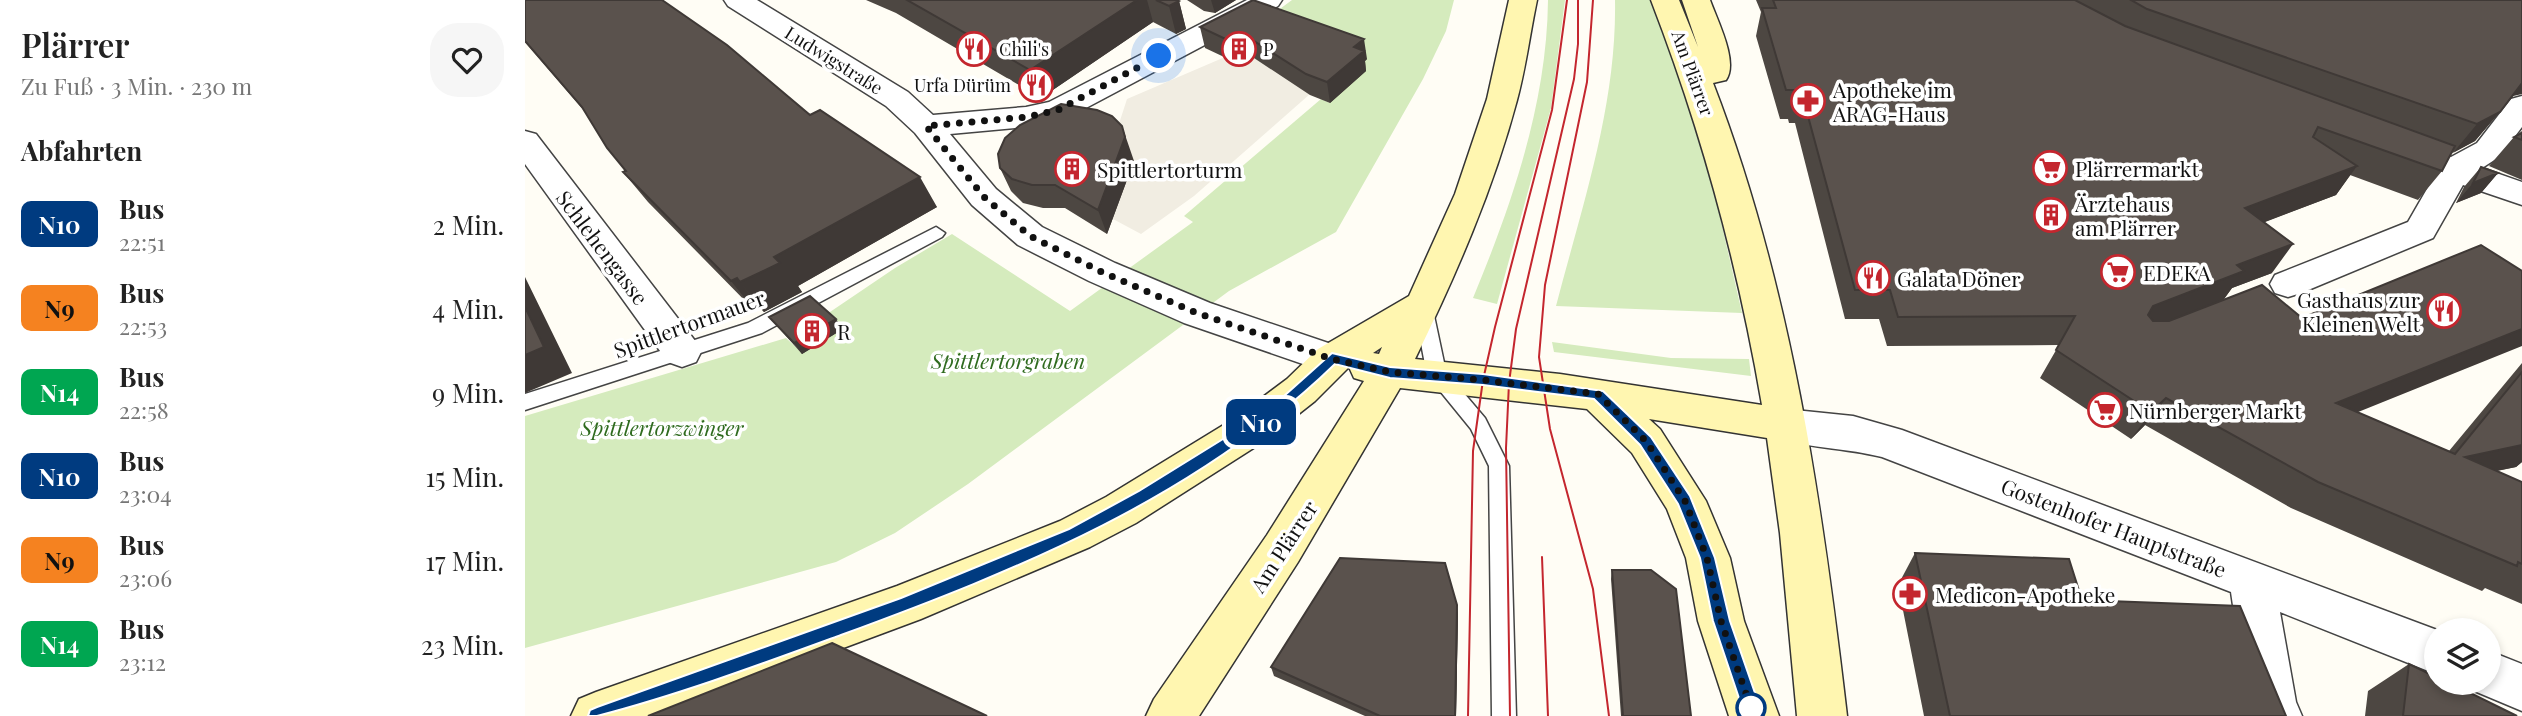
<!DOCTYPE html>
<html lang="de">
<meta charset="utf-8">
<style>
body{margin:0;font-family:"Playfair Display",serif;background:#f6f6f6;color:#222;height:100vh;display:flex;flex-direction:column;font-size:26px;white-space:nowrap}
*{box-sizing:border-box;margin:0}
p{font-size:23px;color:#767676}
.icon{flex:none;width:38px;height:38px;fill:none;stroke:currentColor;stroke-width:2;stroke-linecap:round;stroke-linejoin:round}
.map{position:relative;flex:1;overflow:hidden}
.details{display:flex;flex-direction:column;background:#fff;width:525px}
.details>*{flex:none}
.badge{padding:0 14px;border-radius:10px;font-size:24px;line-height:46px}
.fabs{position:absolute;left:1899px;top:618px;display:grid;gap:14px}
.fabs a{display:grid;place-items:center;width:77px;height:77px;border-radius:50%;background:#fff;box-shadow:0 4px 10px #0003;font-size:35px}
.you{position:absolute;width:35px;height:35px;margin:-18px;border:5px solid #fff;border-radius:50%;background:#1a73e8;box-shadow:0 0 0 10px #1a73e833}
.map>.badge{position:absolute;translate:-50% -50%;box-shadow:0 0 0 4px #fff}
h2{padding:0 21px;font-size:26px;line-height:63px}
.round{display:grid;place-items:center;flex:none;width:74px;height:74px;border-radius:28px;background:#f6f6f6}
.head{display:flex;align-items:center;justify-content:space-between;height:119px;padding:0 21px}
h1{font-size:33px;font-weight:600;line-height:52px}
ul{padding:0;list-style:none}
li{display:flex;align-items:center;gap:21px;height:84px;padding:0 21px}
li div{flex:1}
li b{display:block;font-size:26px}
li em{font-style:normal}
li .badge{min-width:77px;font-weight:700;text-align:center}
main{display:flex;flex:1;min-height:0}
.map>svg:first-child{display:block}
.green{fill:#d5ebbd}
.plaza{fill:#f1ede2}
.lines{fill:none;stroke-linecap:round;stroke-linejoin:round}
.service-casing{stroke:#444;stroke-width:3}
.minor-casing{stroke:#444;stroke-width:3}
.secondary-casing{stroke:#333;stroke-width:3}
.service{fill:#fff;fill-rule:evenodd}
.minor{fill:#fff;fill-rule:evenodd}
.secondary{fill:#fff6b0;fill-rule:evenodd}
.tram{stroke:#c4262e;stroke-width:2}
.wall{fill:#4d4742}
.shaded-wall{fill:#3f3936}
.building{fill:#5a524d;stroke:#3f3936;stroke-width:2}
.line{fill:#003b80;stroke:#fff;stroke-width:2}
.walk{stroke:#111;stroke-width:7;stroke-dasharray:0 12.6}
.stop-dot{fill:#fff;stroke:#003b80;stroke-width:3.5}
.labels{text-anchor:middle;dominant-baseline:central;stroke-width:7;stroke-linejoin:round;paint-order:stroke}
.far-poi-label{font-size:18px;fill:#111;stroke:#fff;text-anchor:start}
.far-street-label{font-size:18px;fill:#111;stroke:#fff}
.poi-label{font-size:21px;fill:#111;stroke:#fff;text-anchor:start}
.street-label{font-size:21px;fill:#111;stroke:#fff}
.park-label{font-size:21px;font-style:italic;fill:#2f6b1f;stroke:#fff}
</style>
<main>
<section class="details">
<div class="head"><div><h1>Plärrer</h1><p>Zu Fuß · 3 Min. · 230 m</p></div><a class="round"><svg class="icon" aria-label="heart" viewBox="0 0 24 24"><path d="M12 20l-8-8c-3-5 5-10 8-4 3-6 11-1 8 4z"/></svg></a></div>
<h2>Abfahrten</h2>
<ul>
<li><span class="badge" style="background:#003b80;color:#fff">N10</span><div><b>Bus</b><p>22:51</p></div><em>2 Min.</em></li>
<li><span class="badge" style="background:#f58220;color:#111">N9</span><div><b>Bus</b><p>22:53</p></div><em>4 Min.</em></li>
<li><span class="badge" style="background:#00a651;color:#fff">N14</span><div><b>Bus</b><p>22:58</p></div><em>9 Min.</em></li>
<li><span class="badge" style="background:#003b80;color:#fff">N10</span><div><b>Bus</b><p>23:04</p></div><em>15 Min.</em></li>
<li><span class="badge" style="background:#f58220;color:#111">N9</span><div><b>Bus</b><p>23:06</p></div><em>17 Min.</em></li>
<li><span class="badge" style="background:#00a651;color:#fff">N14</span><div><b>Bus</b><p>23:12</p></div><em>23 Min.</em></li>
</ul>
</section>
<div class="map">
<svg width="1997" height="716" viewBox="0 0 1997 716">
<rect width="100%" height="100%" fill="#fffdf5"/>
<path class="green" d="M767,0h162l-8,31 -23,48 -87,153 -107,59 -261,193 -73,49 -59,29 -311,86v-232l261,-78 16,15 25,-39 68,-46 57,-34 118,77 123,-89 -9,-6 137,-117 9,4 -68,-81z
M1023,0h17l-14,108 -54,196 -24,-6c39,-94 74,-195 75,-298z
M1090,0h38l51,147 38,166 -186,-7c26,-100 61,-201 59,-306z
M1027,342l119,16 78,1 2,17 -197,-24z"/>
<path class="plaza" d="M739,47l46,47 -116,102 -53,38 -56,-30 28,-13 15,-15 6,-15 -19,-25 12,-37 98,-42 14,7z"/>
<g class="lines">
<g class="service-casing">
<path id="service" d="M411,227l9,6 -3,4 -180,96 -237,77v-16l223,-71z
M898,299l7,2 2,5 14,66 39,46 24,48 7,250h-24l-3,-250 -18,-37 -44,-54 -13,-69 2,-5z"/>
</g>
<g class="minor-casing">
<path id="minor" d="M199,0h33l151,92 25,23 93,-8 23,-5 198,-102h35l-4,6 -209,111 -43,10 -76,7 46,55 46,38 73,36 95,40 136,46 5,10 -5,10 -14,5 -148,-51 -95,-42 -71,-36 -46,-40 -57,-72 -29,-27 -158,-100z
M1997,96v31l-23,30 -17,11 40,14v23l-59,-20 -30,53 -132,55 -13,4 -13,-4 -5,-9 5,-9 133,-53 27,-47 -50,-19 -5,-7 5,-7 11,-3 55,18 26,-14 34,-44z
M0,131l11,3 160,208 5,10 -5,10 -14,5 -14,-5 -143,-198z
M1260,409l68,7 49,14 535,200 -1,44 -156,-62 16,90 6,14h-51l-3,-9 -17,-115 -349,-135c-36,-9 -76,-9 -111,-20l-6,-12 6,-12z
M1964,651l33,13v47l-50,-21 -3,-8h20z"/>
</g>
<g class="secondary-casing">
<path id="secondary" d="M984,0h28c-7,33 -11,67 -20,100 -24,90 -61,175 -102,259l145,15 202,31c-24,-140 -60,-273 -111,-405h28l19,47 -16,-47h28c7,20 29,62 16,80l-13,3c78,202 109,419 134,633h-50l-17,-183 -13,-95 -118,-19 11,10 46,72 24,57 14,63 35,95h-50l-31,-95 -12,-63 -19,-49 -35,-56 -45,-44 -187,-21 -102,174 -99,154h-53l8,-17 113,-164 97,-154 -10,-3 -5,-11 -34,34 -52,41 -127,81 -46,24 -169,72 -260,97h-90l8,-17 17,-7 301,-106 163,-65 46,-24 129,-79 52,-39 31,-30 91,-53 46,-102 32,-95zM857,347l-3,7 -6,-1z"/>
</g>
<use href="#service" class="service"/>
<use href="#minor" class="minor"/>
<use href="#secondary" class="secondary"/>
<path class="tram" d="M1068,0l-6,82 -42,203 -6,72 11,72 43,160 16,127
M1017,557l6,159
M943,716l5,-265 10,-71 12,-53 57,-217 15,-110
M985,716l-4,-268 3,-65 7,-54 58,-250 4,-35v-44"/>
</g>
<path class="wall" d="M0,0l285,115 127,92 -139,79 4,6 -38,20 -4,-4 -5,3 -107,-109 -25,-30 2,-1 -39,-58 -61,-71z
M341,0h311l2,1 7,28 -10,5 -23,-12 -112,76 -145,-85z
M662,0h49l-21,13 -11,-2z
M1231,0h766l-11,97 -36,44 -23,12 -10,18 -24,29 -68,-25 -14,20 -72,27 8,51 -40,15 -8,11 133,113 92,39 73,-88v99l-6,5 -19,4 25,11v122l-37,-16 -3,3 -191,-83 -146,-83 -14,14 -91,-61 19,-33 -172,1 -8,-27h-34l-50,-196h-6l-1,-4h-8l-24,-83 5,-24z
M675,27l167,32 -2,2 1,10 -36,32 -20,-8 -59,-39 -12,8 -34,-16z
M1997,131v49l-33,-14 25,-29z
M609,161l-27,73 -42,-26h-22l-20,-5 -12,-12 -11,-23z
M1956,167l17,6 -17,20 -25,10 8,-16z
M244,317l74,12 -41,25z
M1390,553l167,47 204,116h-362l-26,-131z
M1087,570l79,146h-70l-10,-137z
M932,605l1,9 -2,102h-91l-91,-40 -3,-9z
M1884,664l108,52h-152l3,-25z"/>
<path class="shaded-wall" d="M612,0h10l6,22 -112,76 -11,-28z
M686,0h25l-21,13z
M654,1l7,28 -10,5 -7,-28z
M721,36l5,20 -12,8 -5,-21z
M839,39l3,20 -2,2 1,10 -36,32 -3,-21 27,-35z
M1997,82v12l-13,3z
M1975,112l-25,29 -22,12 24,-29z
M597,126l12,35 -27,73 -9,-24z
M1832,166l-21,29 -110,42 19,-29z
M1973,173l-17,20 -25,10 17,-20z
M395,177l17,30 -139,79 4,6 -38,20 -24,-30 34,-25z
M1768,244l-21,29 -40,15 -8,11 -90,36 19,-29 84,-41z
M0,277l47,96 -47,20z
M212,278l23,30 -5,3 -24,-30z
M311,319l7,10 -41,25 -8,-11z
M1997,329v17l-211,85 25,-28z
M1641,398l-21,27 -14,14 20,-27z
M1997,445v17l-6,5 -82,16 31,-26z
M932,605l1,9 -2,102h-1z"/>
<path class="building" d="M0,0h137l65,45 83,70 10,-5 100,67 -146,80 6,6 -40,19 -3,-4 -6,3 -108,-109 3,-1 -19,-23 -25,-41 -57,-66z
M382,0h230l-107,70z
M631,0h21l2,1 -10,5z
M728,0l111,39 -10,8 10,4 -37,31 -21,-8 -60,-38 -12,7 -34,-16z
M1248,0h302l50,26 330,120 -13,25 -124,-44 -5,10 44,29 -112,42 48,36 -56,21 7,6 -91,35 -5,9 5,6h16l93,-36 40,33 179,-73 41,26v58l-186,74 119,51 67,-82v73l-57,12 57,25v82l-4,-2 -1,4 -199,-84 -152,-84 -15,14 -95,-62 19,-34 -177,1 -8,-27h-35l-53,-196h-6l-1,-4h-9l-24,-82h14z
M1606,0h391v83l-22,29 -23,12 -330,-115z
M536,104l36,6 15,6 10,10 3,11 -27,73 -43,-25h-23l-20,-6 -12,-11 -2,-14 7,-16 15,-13z
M1997,133v7l-8,-3z
M1956,167l17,6 -25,10z
M285,296l26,23 -42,24 -25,-26z
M0,307l19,40 -19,8z
M1390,553l154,6 13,41 158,6 46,110h-336z
M815,558l105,5 12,42 -2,111h-75l-109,-49z
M1087,570h39l25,19 15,127h-68z
M307,643l155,73h-339z
M1884,664l27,13v5h12l69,34h-114z"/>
<path class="line" d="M807,353l58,14 93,7 120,17 48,46 39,59 25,62 15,63 33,95h-18l-32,-95 -13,-63 -22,-54 -38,-59 -46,-46 -111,-14 -93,-7 -55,-14c-138,134 -317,206 -494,271 -82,30 -163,60 -244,81h-9l2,-6 7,-3 304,-109 168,-69 70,-38 105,-65 40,-30z"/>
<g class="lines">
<path class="walk" d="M634,56l-101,54 -31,7 -101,9 58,71 46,39 72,36 95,41 135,46 58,13 93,8 115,14 48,47 39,60 22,57 14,63 30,87"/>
</g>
<defs>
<g id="restaurant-ring" transform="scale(1.75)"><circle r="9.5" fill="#fff" stroke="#c4262e" stroke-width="1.5"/><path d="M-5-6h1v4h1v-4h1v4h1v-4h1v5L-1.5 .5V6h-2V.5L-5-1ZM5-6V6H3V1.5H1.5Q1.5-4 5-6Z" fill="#c4262e"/></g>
<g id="building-ring" transform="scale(1.75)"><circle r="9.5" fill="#fff" stroke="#c4262e" stroke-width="1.5"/><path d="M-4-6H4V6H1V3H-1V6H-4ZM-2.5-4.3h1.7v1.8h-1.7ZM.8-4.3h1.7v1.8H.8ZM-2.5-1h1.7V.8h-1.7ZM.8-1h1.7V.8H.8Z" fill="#c4262e"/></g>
<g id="pharmacy-ring" transform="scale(1.75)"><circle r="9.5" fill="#fff" stroke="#c4262e" stroke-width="1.5"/><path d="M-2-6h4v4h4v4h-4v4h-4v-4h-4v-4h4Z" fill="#c4262e"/></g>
<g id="supermarket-ring" transform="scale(1.75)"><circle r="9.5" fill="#fff" stroke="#c4262e" stroke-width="1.5"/><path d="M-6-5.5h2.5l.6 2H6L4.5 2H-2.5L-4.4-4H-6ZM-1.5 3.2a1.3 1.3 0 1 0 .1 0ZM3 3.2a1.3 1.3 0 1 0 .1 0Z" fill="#c4262e"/></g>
</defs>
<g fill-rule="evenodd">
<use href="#restaurant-ring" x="449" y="49"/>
<use href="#building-ring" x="714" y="49"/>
<use href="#restaurant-ring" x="511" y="85"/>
<use href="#pharmacy-ring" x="1283" y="101"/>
<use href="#supermarket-ring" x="1525" y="168"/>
<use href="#building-ring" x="547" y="169"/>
<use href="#building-ring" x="1526" y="215"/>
<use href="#supermarket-ring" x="1593" y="272"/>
<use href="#restaurant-ring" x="1348" y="278"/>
<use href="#restaurant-ring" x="1919" y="311"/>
<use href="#building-ring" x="287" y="331"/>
<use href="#supermarket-ring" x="1580" y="410"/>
<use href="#pharmacy-ring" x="1385" y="594"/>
</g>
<circle class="stop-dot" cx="1226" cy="708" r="14"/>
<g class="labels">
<g class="far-poi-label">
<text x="474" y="49">Chili's</text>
<text x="738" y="49">P</text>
<text x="486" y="85" text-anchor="end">Urfa Dürüm</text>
</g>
<g class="far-street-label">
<text transform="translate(309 60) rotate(32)">Ludwigstraße</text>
<text transform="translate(1168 73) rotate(70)">Am Plärrer</text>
</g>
<g class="poi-label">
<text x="1308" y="89">Apotheke im<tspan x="1308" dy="24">ARAG-Haus</tspan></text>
<text x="1550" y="168">Plärrermarkt</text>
<text x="572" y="169">Spittlertorturm</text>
<text x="1550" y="203">Ärztehaus<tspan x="1550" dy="24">am Plärrer</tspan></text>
<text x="1618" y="272">EDEKA</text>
<text x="1372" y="278">Galata Döner</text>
<text x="1895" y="299" text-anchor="end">Gasthaus zur<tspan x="1895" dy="24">Kleinen Welt</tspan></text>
<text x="312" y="331">R</text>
<text x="1604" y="410">Nürnberger Markt</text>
<text x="1410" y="594">Medicon-Apotheke</text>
</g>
<g class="street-label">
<text transform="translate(78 247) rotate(53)">Schlehengasse</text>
<text transform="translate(164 323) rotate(-20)">Spittlertormauer</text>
<text transform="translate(1589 527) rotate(21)">Gostenhofer Hauptstraße</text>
<text transform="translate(758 546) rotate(-57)">Am Plärrer</text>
</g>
<g class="park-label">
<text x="483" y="360">Spittlertorgraben</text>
<text x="137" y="427">Spittlertorzwinger</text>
</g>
</g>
</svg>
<div class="fabs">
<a><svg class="icon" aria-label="layers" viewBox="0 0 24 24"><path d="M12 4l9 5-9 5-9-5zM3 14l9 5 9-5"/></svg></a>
</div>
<div class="you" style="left:634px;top:56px"></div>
<b class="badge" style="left:736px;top:422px;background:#003b80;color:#fff">N10</b>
</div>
</main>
